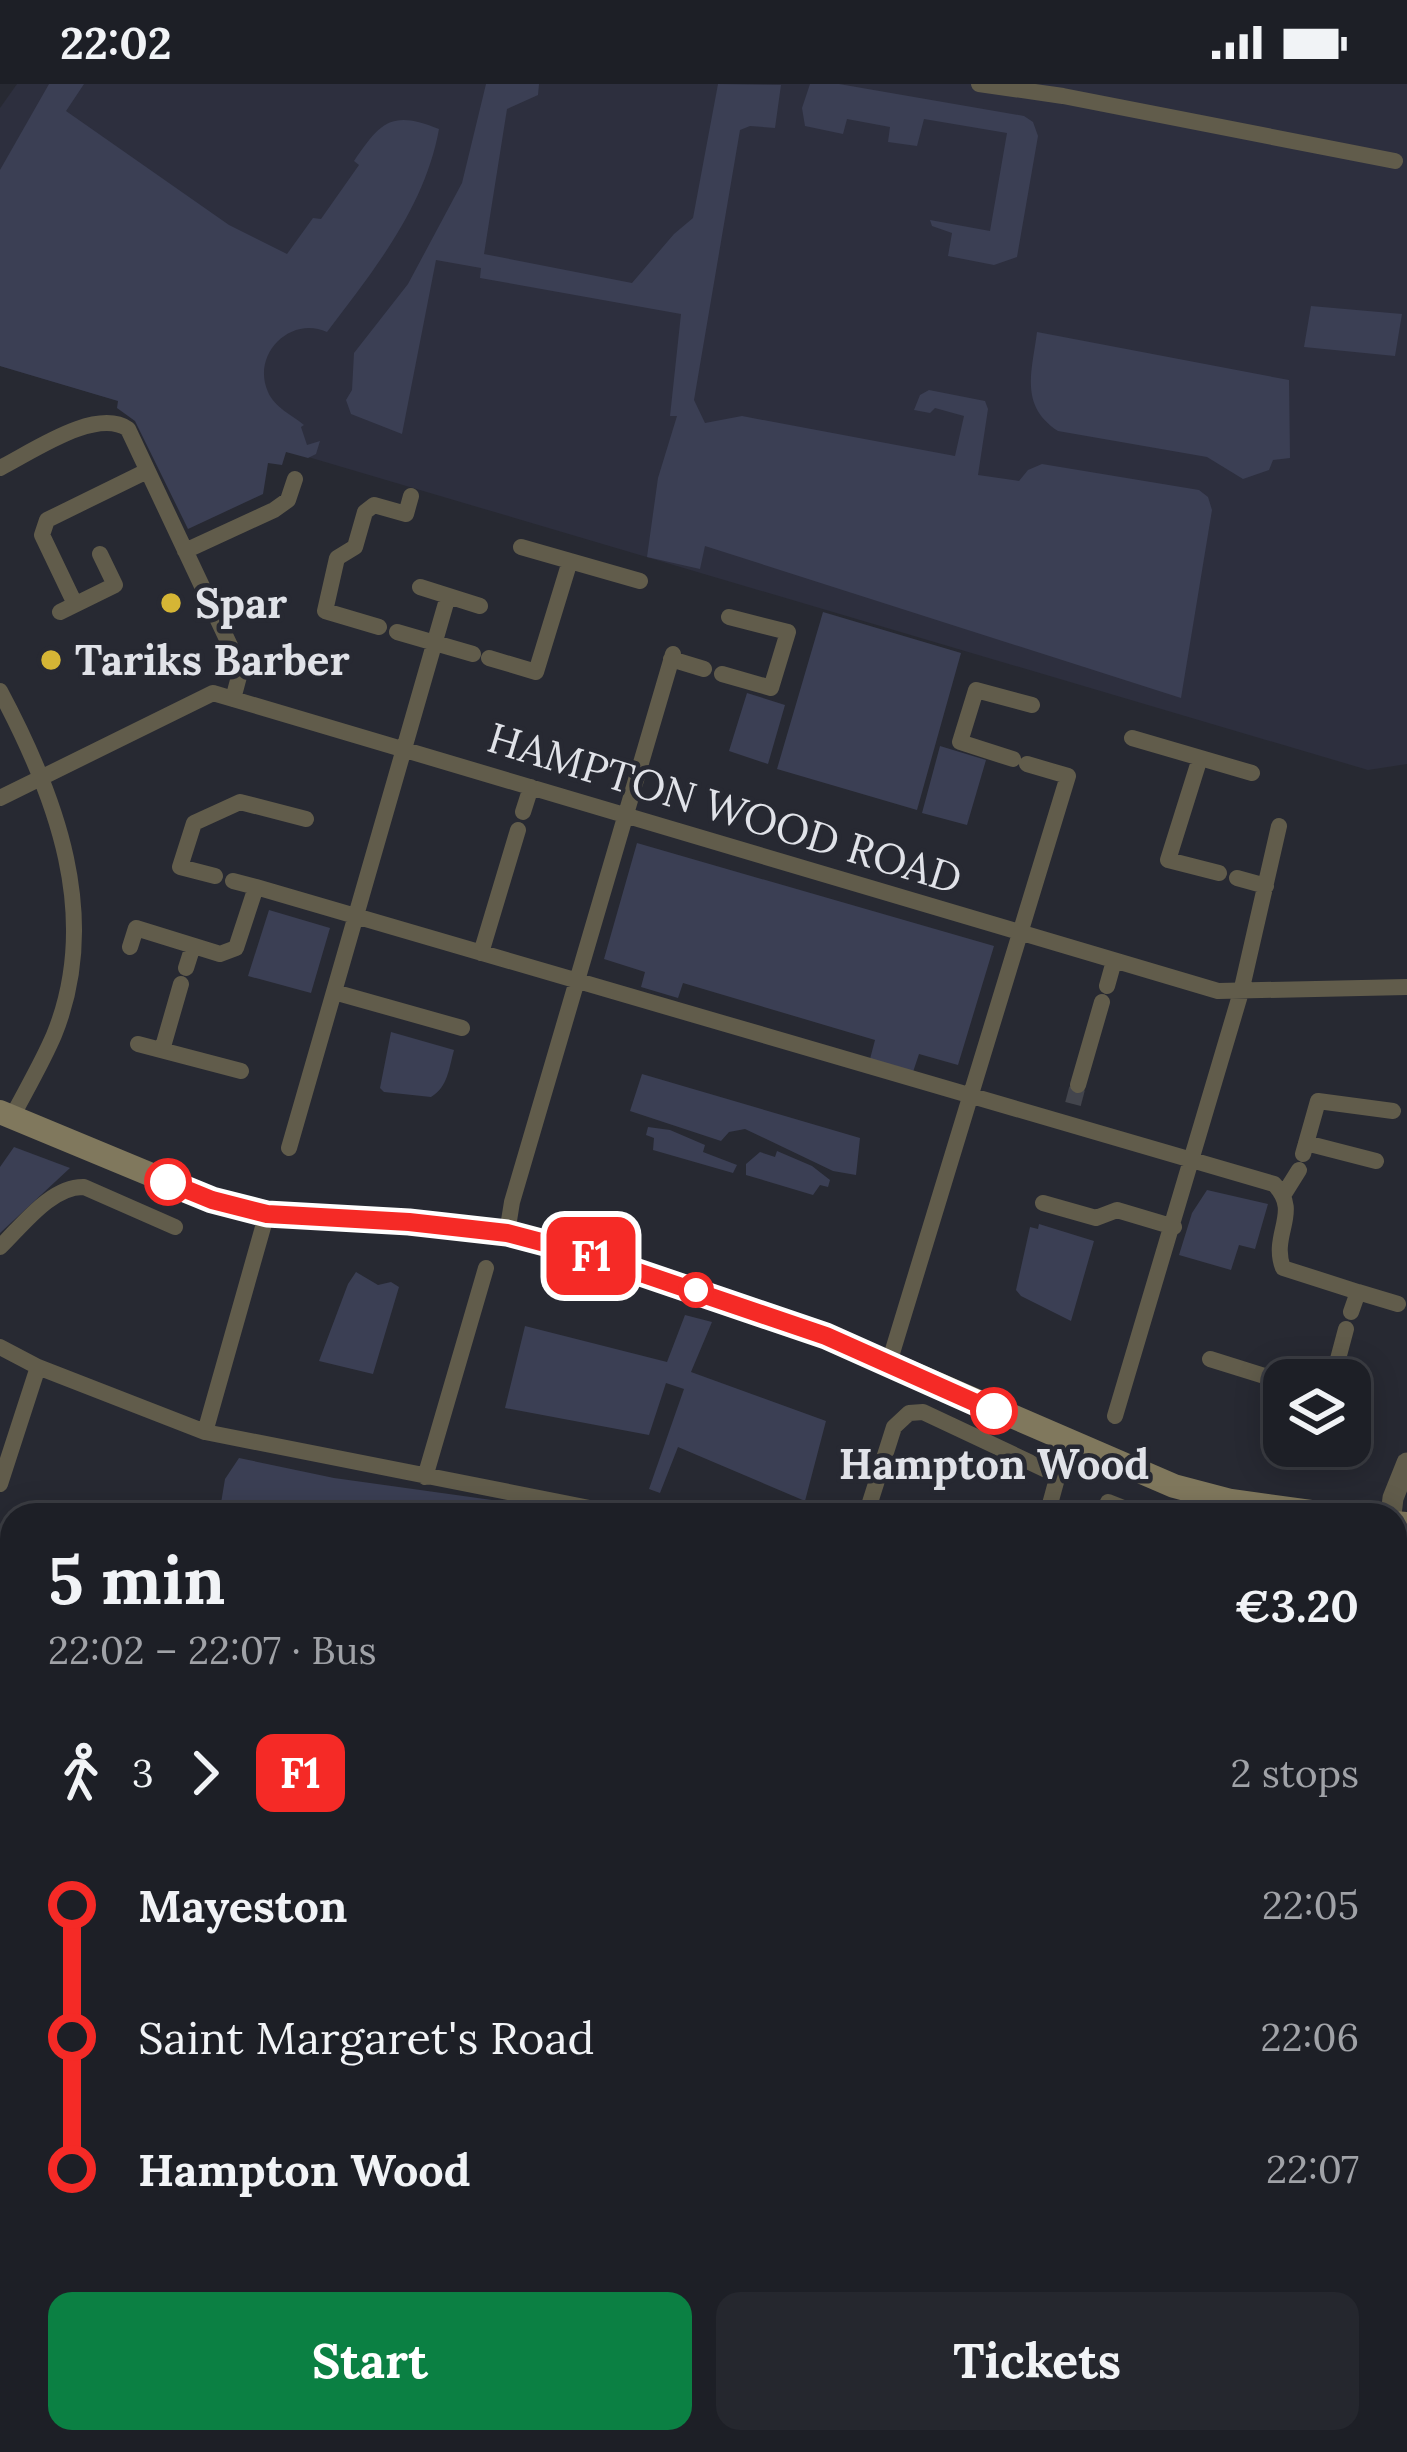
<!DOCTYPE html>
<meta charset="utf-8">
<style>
body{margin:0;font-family:Lora,serif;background:#25272e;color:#f1f3f6;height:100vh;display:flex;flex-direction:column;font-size:45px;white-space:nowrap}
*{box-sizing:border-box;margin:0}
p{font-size:39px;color:#a0a2a7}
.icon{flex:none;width:66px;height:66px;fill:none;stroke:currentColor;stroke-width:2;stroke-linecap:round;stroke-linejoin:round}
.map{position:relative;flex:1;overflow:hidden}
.side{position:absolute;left:0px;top:1419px;width:1407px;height:951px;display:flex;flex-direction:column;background:#1d1f26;border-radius:36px 36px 0 0;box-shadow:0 6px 30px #0003,0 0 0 3px #3b3d43}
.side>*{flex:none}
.badge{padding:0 24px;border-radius:18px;font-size:42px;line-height:78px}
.tools{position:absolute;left:1263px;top:1275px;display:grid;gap:24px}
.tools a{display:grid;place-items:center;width:108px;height:108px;border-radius:24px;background:#1d1f26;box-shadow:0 6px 30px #0003,0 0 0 3px #3b3d43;font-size:60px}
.map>.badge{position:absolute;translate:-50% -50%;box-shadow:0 0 0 6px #fff}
.legs{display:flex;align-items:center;gap:18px;height:132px;padding:0 48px;font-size:39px}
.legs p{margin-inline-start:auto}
.headline{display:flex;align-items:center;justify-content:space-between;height:204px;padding:0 48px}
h1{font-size:66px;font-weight:800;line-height:90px}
.action{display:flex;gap:24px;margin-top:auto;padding:24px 48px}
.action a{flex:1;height:138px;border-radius:24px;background:#0b8043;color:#fff;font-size:48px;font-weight:800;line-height:138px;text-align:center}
.action a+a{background:#25272e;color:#f1f3f6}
ul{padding:0 48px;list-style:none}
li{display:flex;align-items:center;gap:42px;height:132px;font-size:45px}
li i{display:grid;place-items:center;width:18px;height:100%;margin:0 15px;background:currentColor}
li i::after{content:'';width:30px;height:30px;margin:-15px;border:9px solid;border-radius:50%;background:#1d1f26}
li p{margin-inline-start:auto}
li:first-child i{background:linear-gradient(#0000 50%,currentColor 0)}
li:last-child i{background:linear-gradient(currentColor 50%,#0000 0)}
.status{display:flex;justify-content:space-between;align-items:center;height:84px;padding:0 60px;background:#1d1f26;direction:ltr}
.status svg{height:33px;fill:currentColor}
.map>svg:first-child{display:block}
.built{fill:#2d2f3e}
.green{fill:#3b3f54}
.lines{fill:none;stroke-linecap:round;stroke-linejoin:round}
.minor-tunnel{stroke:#43454d;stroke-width:16;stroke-dasharray:16 8;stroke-linecap:butt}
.minor{stroke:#615c4b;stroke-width:16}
.tertiary{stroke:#615c4b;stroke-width:21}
.secondary{stroke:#80785d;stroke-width:24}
.motorway{stroke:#ada176;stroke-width:33}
.line-1-casing{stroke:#fff;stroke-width:27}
.line-1{stroke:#f52a26;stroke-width:18}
.poi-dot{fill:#d5b535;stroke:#272932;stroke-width:4.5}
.stop-1-dot{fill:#fff;stroke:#f52a26;stroke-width:6}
.labels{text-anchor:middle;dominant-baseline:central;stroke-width:9;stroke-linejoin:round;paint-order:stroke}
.poi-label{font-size:42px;font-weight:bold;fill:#e0e2e8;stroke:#272932;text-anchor:start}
.street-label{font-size:42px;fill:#e0e2e8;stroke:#272932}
.stop-label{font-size:42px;font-weight:bold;fill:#e0e2e8;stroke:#272932}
</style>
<div class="status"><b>22:02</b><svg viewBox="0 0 49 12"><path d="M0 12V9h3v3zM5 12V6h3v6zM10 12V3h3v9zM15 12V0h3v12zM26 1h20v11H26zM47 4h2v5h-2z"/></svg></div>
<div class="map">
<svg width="1407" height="2368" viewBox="0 0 1407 2368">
<rect width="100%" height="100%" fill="#272932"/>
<path class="built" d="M17,0h1390v680l-39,6 -1368,-404v-258z"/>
<path class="green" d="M49,0h35l-18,27 163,114 58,29 26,-36 8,1 38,-54 -5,-4c27,-40 38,-51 85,-32 -14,78 -65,141 -112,203 -36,-17 -76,22 -59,60 7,16 23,22 36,33l-3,2 6,18 13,-4 -4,13 -8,4 -22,-6 -4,13 -14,-2 -5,31 -75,35 -53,-108 -18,-13 1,-7 -118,-35v-196z
M486,0h53l-1,11 -31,14 -23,145 148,29 42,-49 19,-16 25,-134 63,1 -6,43 -25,-2 -10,4 -46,270 11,23 37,-7 213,40 9,-40 -29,-8 -5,5 -16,-3 6,-15 9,-5 56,11 3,8 -10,66 41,6 9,-11 14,-6 157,26 9,7 4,13 -31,188 -476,-152 -5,23 -53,-12 11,-79 19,-62h-7l11,-102 -201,-36 1,-10 -45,-8 -34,174 -51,-20 -5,-14 6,-10 2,-37 54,-69 54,-101z
M810,0h29l185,32 9,6 5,14 -21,121 -23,8 -46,-9 4,-23 -20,-7 -2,-6 60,11 17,-98 -83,-14 -7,27 -29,-4 2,-15 -43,-8 -4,15 -38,-8 -3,-18z
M1311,222l91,8 -7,42 -91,-9z
M1037,248l252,48 1,78 -17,2 -4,10 -26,9 -36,-22 -149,-26c-39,-26 -26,-59 -21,-99z
M823,528l138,41 -44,157 -140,-41z
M747,609l38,12 -17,59 -39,-13z
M940,662l46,14 -19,65 -45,-12z
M637,759l357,103 -36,119 -39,-11 -6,18 -43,-13 5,-19 -192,-57 -5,15 -37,-11 4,-15 -41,-13z
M269,826l61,18 -19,65 -63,-17z
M391,948l63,18c-5,18 -6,37 -23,47l-47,-5 -4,-4z
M642,990l218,64 -4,37 -23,-4 -88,-42 -16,3 -8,9 -91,-30z
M648,1043l22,3 35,15 -2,7 34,13 -4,8 -80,-23 1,-12 -8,-3z
M14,1063l56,21 -70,65v-66z
M777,1067l35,15 18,14 -2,7 -8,-2 -7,10 -67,-20v-11l14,-12 15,5z
M1207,1106l61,14 -13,45 -16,-4 -8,25 -52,-15 13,-42z
M1039,1140l55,17 -23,80 -50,-25 -5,-6 14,-63 8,2z
M356,1188l22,13 13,-3 8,5 -26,87 -54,-13 29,-77z
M685,1231l27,7 -21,50 135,49 -21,80 -127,-54 -18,46 -11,-4 35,-100 -18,-6 -17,52 -144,-27 20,-82 142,36z
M239,1374l95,20 209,29 23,8h-347l6,-36z
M1395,1914l12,1v132l-12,-2z"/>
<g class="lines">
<path class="minor-tunnel" d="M1073,1020l5,-19"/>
<path class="minor" d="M979,0l84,12 332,65
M0,384c32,-16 96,-61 128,-39l113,240 -8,30
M521,463l119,34
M185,467l89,-41 14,-10 7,-21
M420,503l60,19
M75,520l-33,-69 5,-15 100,-49
M60,528l55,-27 -15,-31
M379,543l-54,-16 12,-53 18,-11 10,-35 9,-7 32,9 5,-18
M397,548l76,22
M489,574l47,14 34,-111
M671,575l33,10
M722,590l49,14 17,-56 -59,-15
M0,607c56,105 102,226 54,344 -12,28 -28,55 -42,82
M1132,654l120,35
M1200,674l-32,102 51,13
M1013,675l-53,-17 16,-52 56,15
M0,714l213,-105 1005,298 189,-4
M523,728l8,-25
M215,792l-35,-9 14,-44 46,-21 66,17
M1237,794l29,8
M233,797l23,6
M130,863l6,-19 84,26 16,-6 20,-61 1018,297c28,28 -4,50 9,84l75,24 -7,20
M481,869l37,-123
M186,884l7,-22
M1107,902l7,-25
M334,908l128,36
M138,960l103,27
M162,966l19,-66
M1078,1001l24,-83
M1306,1059l70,18
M289,1064l159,-552
M1303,1070l15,-53 75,10
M1284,1110l15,-24
M1043,1119l53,15 21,-8 57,17
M507,1149l5,-31 161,-548
M0,1163c22,-21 51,-61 84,-60l91,40
M1358,1208l40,12
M0,1263l38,20 167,65 420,83
M1210,1275l74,23
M889,1279l179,-587 -41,-12
M1327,1296l7,-6 12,-45
M1115,1332l126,-424 38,-166
M205,1348l62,-219
M425,1393l61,-209
M0,1400l38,-117
M866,1431l28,-88 15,-14 14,-1 136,64
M1047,1431l20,-73
M1103,1431l5,-13 33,13
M1395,1497l12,1
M1395,1700l12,2"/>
<path class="tertiary" d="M1391,1431l2,-17 14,-35"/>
<path class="secondary" d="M0,1028l212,88 55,13 142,9 98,11 72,19 247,84 348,150 57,15 102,14
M1395,1439l12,1"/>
<path class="motorway" d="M0,1693h12
M0,1756l12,1
M1395,1794l12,1
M1395,1865h12"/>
</g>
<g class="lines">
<g class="line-1-casing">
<path id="line-1" d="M168,1098l44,18 55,14 142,8 98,11 72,19 247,84 168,75"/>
</g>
<use href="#line-1" class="line-1"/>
</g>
<g class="poi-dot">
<circle cx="171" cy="519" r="12"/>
<circle cx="51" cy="576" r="12"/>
</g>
<g class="stop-1-dot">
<circle cx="168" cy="1098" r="21"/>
<circle cx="696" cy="1206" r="15"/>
<circle cx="994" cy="1327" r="21"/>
</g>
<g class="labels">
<g class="poi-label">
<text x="195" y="519">Spar</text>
<text x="75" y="576">Tariks Barber</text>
</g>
<g class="street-label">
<text transform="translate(725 724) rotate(17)">HAMPTON WOOD ROAD</text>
</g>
<g class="stop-label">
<text x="994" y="1380">Hampton Wood</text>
</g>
</g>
</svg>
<div class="tools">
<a><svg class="icon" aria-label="layers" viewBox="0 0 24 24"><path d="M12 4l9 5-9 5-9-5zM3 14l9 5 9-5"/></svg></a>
</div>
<b class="badge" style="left:591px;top:1172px;background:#f52a26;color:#fff">F1</b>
<section class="side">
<div class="headline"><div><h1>5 min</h1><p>22:02 – 22:07 · Bus</p></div><b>€3.20</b></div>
<div class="legs"><svg class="icon" aria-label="walk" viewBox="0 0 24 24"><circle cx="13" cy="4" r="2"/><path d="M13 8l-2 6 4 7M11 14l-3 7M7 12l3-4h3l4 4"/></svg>3<svg class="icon" aria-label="forward" viewBox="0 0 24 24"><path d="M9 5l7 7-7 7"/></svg><b class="badge" style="background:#f52a26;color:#fff">F1</b><p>2 stops</p></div>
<ul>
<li><i style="color:#f52a26"></i><b>Mayeston</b><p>22:05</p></li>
<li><i style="color:#f52a26"></i><span>Saint Margaret's Road</span><p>22:06</p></li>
<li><i style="color:#f52a26"></i><b>Hampton Wood</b><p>22:07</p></li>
</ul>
<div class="action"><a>Start</a><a>Tickets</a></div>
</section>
</div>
